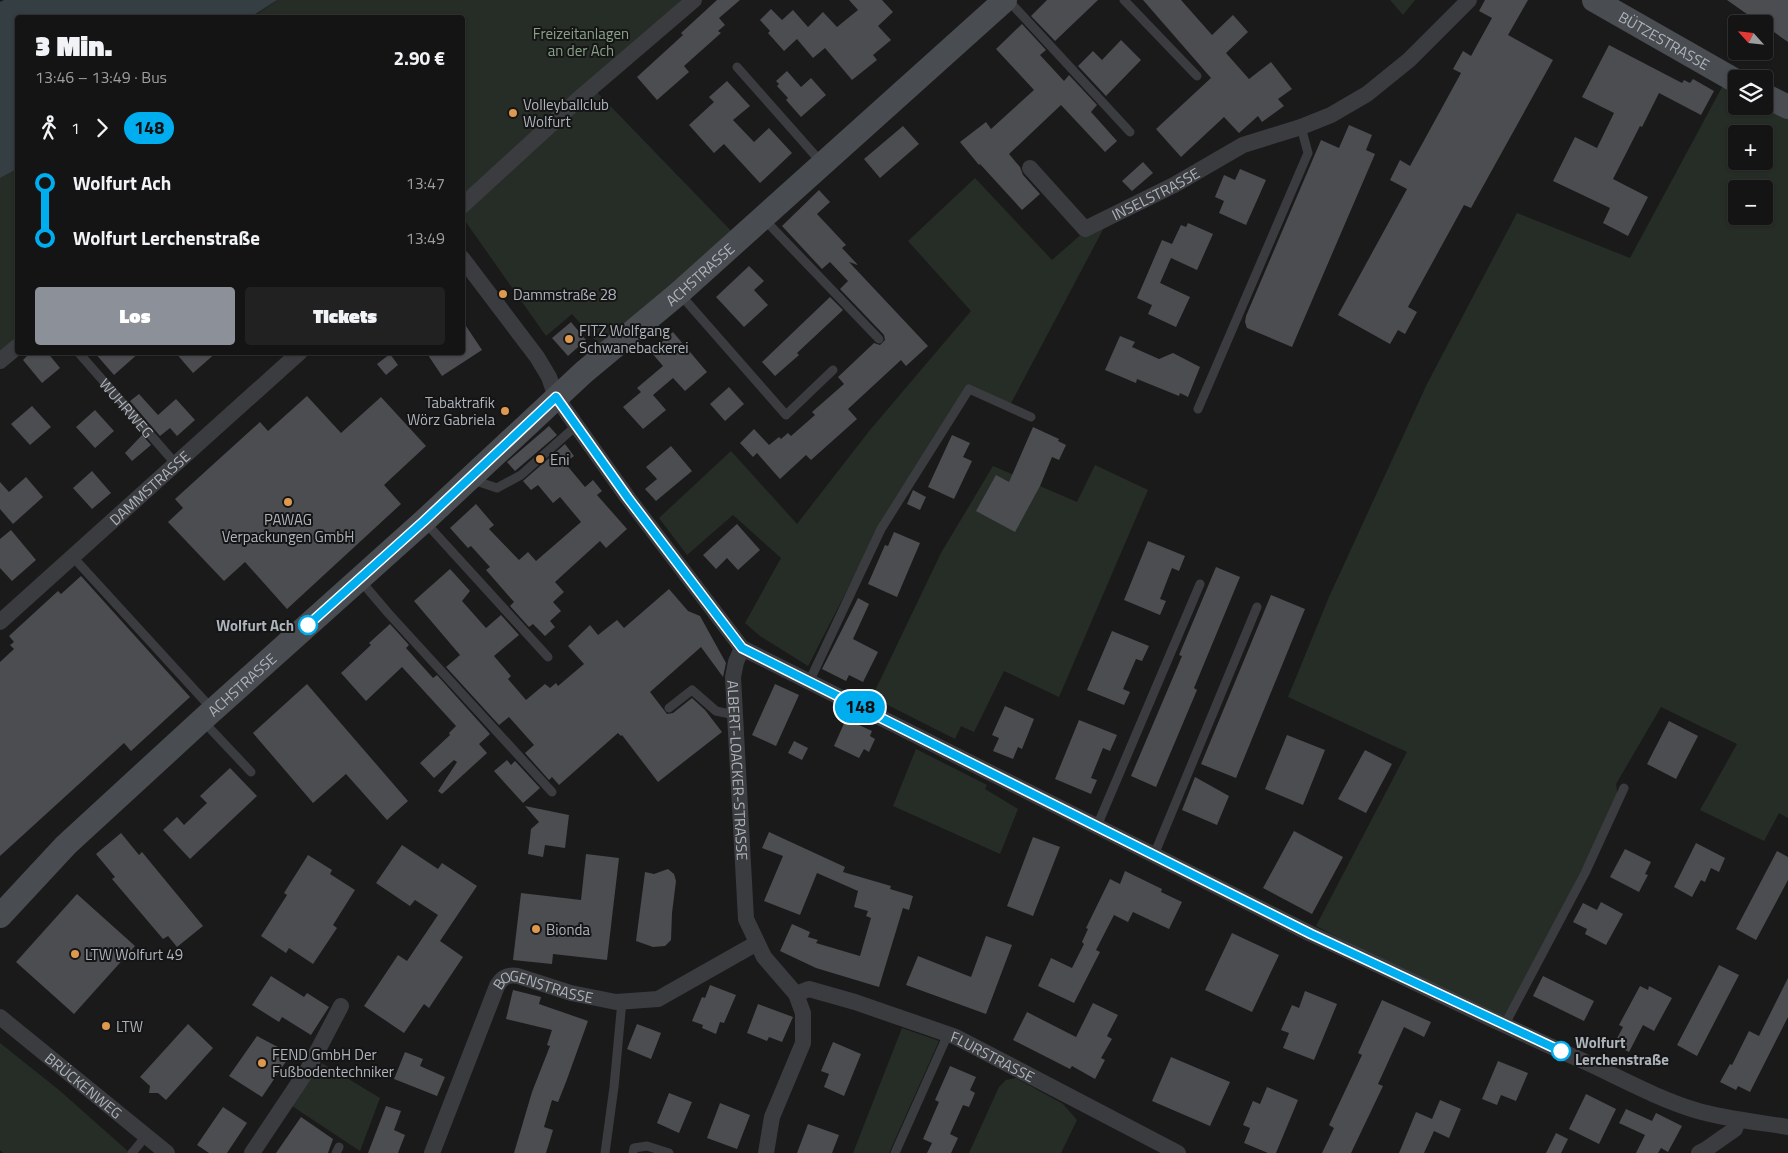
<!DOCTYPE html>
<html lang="de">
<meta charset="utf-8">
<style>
body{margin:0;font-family:"Titillium Web",sans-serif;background:#212122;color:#f1f3f6;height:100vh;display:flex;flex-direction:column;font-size:19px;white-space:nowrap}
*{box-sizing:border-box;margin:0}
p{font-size:16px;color:#9d9ea0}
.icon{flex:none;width:28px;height:28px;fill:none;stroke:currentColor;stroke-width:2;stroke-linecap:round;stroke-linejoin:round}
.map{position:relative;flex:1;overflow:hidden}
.details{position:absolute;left:15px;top:15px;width:450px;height:340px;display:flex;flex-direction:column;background:#141414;border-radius:5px;box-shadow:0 1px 4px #0004,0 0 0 1px #333334}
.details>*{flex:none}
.badge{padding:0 10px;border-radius:16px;font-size:18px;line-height:32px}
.needle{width:32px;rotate:297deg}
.tools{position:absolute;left:1728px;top:15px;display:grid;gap:10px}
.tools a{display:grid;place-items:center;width:45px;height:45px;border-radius:5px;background:#141414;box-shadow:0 1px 4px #0004,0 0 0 1px #333334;font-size:25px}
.map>.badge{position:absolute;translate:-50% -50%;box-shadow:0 0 0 2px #fff}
.legs{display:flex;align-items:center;gap:8px;height:55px;padding:0 20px;font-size:16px}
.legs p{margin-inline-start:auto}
.overview{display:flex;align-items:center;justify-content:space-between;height:85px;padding:0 20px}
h1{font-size:28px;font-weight:800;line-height:38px}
.button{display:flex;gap:10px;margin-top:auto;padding:10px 20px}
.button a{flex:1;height:58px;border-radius:5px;background:#8c9099;color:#fff;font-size:20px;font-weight:800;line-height:58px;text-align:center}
.button a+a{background:#212122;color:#f1f3f6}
ul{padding:0 20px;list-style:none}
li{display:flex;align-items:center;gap:18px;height:55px;font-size:19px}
li i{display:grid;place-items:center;width:8px;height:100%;margin:0 6px;background:currentColor}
li i::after{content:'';width:12px;height:12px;margin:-6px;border:4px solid;border-radius:50%;background:#141414}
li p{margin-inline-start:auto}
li:first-child i{background:linear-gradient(#0000 50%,currentColor 0)}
li:last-child i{background:linear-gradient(currentColor 50%,#0000 0)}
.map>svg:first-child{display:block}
.green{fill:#262d26;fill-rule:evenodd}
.water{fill:#353e43}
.building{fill:#4c4d50}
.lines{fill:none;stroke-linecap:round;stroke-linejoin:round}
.lane{stroke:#3b3c40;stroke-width:9}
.street{stroke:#3b3c40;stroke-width:16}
.secondary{stroke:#494c50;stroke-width:24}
.line-1-casing{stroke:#fff;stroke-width:11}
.line-1{stroke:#00adef;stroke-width:8}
.poi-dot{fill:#df994e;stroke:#151516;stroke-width:2}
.stop-1-dot{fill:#fff;stroke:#00adef;stroke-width:2.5}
.labels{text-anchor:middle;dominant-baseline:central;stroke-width:4;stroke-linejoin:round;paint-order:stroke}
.park-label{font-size:15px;fill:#89a287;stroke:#151516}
.street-label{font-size:15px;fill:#adb3ba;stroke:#151516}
.poi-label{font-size:15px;fill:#adb3ba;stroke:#151516;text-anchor:start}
.stop-label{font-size:15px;font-weight:bold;fill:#adb3ba;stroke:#151516;text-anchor:end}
</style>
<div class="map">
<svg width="1788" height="1153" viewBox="0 0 1788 1153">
<rect width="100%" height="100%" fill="#1a1a1b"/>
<path class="green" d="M277,0h417l-102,87 146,151 -131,116 -35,-40 -26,22 -83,-118 -1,-200h-211z
M1390,0h25l-12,15z
M1727,78l9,4v24h28l24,3v709l-9,-5 -15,28 -64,-31 37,-66 -76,-37 -45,77 2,14 -114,225 -188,-97 91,-174 -119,-55 41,-100 98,-213 90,-171 113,45zM1736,134h28v27h-28zM1736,189h28v27h-28z
M17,169v177l-17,15v-183z
M975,178l77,82 32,-28 23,-10 -97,183 -41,-16 -90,139 -71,138 -48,-30 -15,-13 36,-65 -48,-43 -46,40 -28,-37 72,-67 66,73 73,-94 101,-119 -63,-70z
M1095,465l53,25 -89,207 -55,-26 -30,61 -13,-6 -6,13 -83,-42 69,-144 52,-87 84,36z
M916,749l71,36 -2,4 33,20 -18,45 -107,-48z
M902,1028l37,13 -50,112h-36z
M0,1043l59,47 71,63h-127l-3,-3z
M322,1063l58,35 -20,53 -68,-45z
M1016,1078l47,26 14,16 -16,33h-92l30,-66 7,-7z"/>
<path class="water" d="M4,0h273l-26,17 -233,1 -1,151 -17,9v-176z"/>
<path class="building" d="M717,0h23l-21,18 6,7 -7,6 3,2 -37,33 5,6 -32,28 -20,-23 46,-42 -2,-2z
M849,0h33l11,12 -15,14 13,14 -18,15 4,5 -25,20 -27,-32 -12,10 -16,-19 -13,12 -16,-18 2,-2 -10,-11 11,-11 11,11 11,-10 15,17 15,-15 14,15 21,-17z
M1047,0h51l-43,41 -24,-25z
M1143,0h38l31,35 21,-20 15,17 -22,21 23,26 22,-17 21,27 -14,10 6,7 -22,16 -4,-6 -19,17 -15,-16 -43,40 -25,-28 55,-51z
M1485,0h43l-20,35 45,25 -82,148 -7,-3 -56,102 9,5 -12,22 -7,-4 -8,14 -52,-29 69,-126 -17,-9 10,-20 10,6 51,-93 -8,-4 10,-18 8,5 21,-38 -13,-7z
M1727,0h61v42l-24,-17v-1h-3z
M1022,24l24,26 -6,5 24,26 5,-6 28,30 -6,7 26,29 -12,11 -44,-47 -52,49 11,13 3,8 17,19 -18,16 -42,-46 -1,1 -19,-23 26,-20 5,7 43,-39 -38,-41z
M1121,40l20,20 -35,36 -28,-30 15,-15 9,9z
M1609,45l73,38 2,-3 6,3 3,-4 21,12 -13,24 -42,-22 -17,34 -2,-1 -27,53 35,18 -20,39 -25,-13 7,-15 -57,-27 22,-44 22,11 17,-35 -32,-16z
M787,71l14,16 10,-9 15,17 -25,22 -15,-17 2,-2 -11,-12 2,-2 -3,-3z
M727,81l23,25 -17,14 21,22 15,-14 23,25 -32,30 -36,-39 -10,9 -25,-28 25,-23 -5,-5z
M1349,125l23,10 -6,15 9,4 -83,193 -45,-19 -2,-6 1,-6 75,-176 18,8z
M903,126l16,18 -39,34 -16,-19z
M1143,162l10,11 -21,18 -10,-10z
M1240,169l26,11 -20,45 -27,-12 5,-12 -9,-4 9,-22 11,5z
M819,190l11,12 -13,12 29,31 -4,3 16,17 -9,-3 79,84 -22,20 -5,-6 -53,49 9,10 -46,41 -5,-5 -26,24 -23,-26 -4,4 -13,-14 14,-14 15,16 10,-8 2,2 7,-6 3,3 24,-21 -3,-3 32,-28 -6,-7 36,-34 6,2 5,-5 -1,-5 -44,-46 8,-8 -18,-19 -8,7 -40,-43z
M1188,223l25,11 -16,36 -26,-12 -11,25 30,14 -14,30 -28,-13 4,-9 -15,-7 25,-58 10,4 9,-19 5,2z
M749,266l15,15 -10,9 14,15 -24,22 -28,-30z
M830,297l13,13 -46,43 2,2 -24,21 -13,-14z
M462,320l20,30 -40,26 -16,-24h36z
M571,322l15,18 -18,16 -16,-18z
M673,332l34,40 -22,19 -12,-13 -20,17 13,15 -23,19 -20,-22 18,-15 -4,-4 26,-22 -12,-14z
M1120,336l15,6 -3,5 27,12 14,-6 27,14 -12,30 -8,-4 -1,3 -42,-17 -1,4 -31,-13z
M31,352h16l13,16 -18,15 -19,-23z
M94,352h46l-26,23z
M175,352h42l-24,21z
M390,354l8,11 -12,10 -9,-11z
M729,387l15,17 -19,17 -15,-17z
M139,394l19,21 18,-16 19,21 -18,16 -7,-8 -10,8 -30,-35z
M307,396l34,37 40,-36 45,49 -42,39 17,19 -114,105 -42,-47 -21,19 -56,-59 15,-14 -8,-9 85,-77 8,9z
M32,406l19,21 -21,18 -19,-21z
M95,410l19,21 -19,17 -19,-21z
M549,426l8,9 -42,36 -8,-9z
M1033,427l26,12 -1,2 8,4 -7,15 -7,-3 -12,29 -25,46 -39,-21 20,-36 13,7z
M142,435l9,10 -19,16 -7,-8z
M952,435l18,8 -7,14 9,4 -18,38 -26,-12z
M565,444l9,12 -9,7 20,24 8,-7 9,11 -5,4 30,34 -21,19 -6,-7 -45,41 9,10 -11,10 8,9 -11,10 5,6 -10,9 -12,-12 -4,3 -19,-21 4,-4 -28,-32 4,-3 -19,-21 -3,2 -18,-20 26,-24 18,21 -5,4 30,31 9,-8 8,9 45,-39 -21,-25 -7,6 -15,-18 -7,5 -8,-9z
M671,446l21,25 -36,30 -11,-12 12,-10 -11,-12z
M92,471l19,22 -19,16 -19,-21z
M26,477l17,20 -30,27 -13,-15v-27l9,10z
M913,490l13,7 -6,13 -13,-6z
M737,524l23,26 -22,20 -11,-12 -11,11 -13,-14z
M11,530l25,30 -24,21 -12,-13v-29z
M894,532l26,11 -23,54 -29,-13 17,-39 3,1z
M1148,541l37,15 -6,15 -7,-3 -12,31 6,2 -6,14 -36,-15z
M1216,567l24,10 -46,111 3,2 -41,97 -25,-11 51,-120 -3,-1z
M450,569l20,22 -8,10 24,27 15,-13 18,20 -25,21 17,20 -3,3 18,21 19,-16 5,4 6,-5 2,3 26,-22 -16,-18 22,-21 8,10 19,-15 7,8 45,-39 19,22 12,5 26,47 -3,14 -22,-30 -51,45 17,22 6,-1 19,-15 13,12 17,22 -64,50 -36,-47 -1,1 -3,-3 -59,52 -7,-8 -3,3 -24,-27 9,-8 -25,-28 -10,8 -53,-58 14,-12 -46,-54z
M81,576l109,121 -59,54 -7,-8 -124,113v-194l14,-13 -4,-4 4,-3 -5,-6 49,-45 3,3z
M1271,595l34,14 -69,169 -35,-14z
M858,598l11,6 -16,35 25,13 -15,30 -14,-7 -3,6 -24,-12z
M390,624l19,21 -3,3 27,30 4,-3 53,59 -11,10 8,9 -45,41 -4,-3 19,-29 -3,-2 -20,18 -14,-15 30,-28 -1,-2 7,-7 -54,-59 -36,34 -25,-28 30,-28 -2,-2z
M1112,631l37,15 -7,15 -6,-2 -13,30 7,3 -6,13 -37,-15z
M307,684l101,117 -21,19 -41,-46 -33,29 -60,-70z
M775,684l24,11 -23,51 -24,-11z
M1005,706l29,13 -12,30 -4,-2 -5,12 -20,-8 6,-13 -7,-3z
M846,719l26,12 -2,5 5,3 -6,13 -5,-3 -5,9 -25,-12z
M1079,720l38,15 -7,16 -7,-3 -12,30 6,2 -6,14 -36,-15z
M1669,721l29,15 -22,43 -29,-15z
M1287,735l38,15 -22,55 -38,-16z
M794,741l14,7 -6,12 -14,-7z
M1365,750l27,14 -26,49 -28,-14z
M507,760l4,5 4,-4 25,27 -17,15 -29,-32z
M230,768l27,28 -67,63 -27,-29 14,-13 7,8 23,-22 -7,-7z
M1195,777l34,19 -12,29 -35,-15z
M525,806l44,9 -4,33 -20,-3 -2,12 -15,-3 3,-25 8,-7z
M1294,831l49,26 -31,57 -49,-26z
M769,832l76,35 -2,5 48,14 -1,3 23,7 -4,14 -6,-2 -24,79 -63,-19 -36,-17 12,-27 18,8 -2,5 10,3 -2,3 44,13 11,-38 -5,-2 2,-5 -14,-4 4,-16 -41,-18 -17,42 -36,-14 19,-45 -21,-8z
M121,833l18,22 3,-3 61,74 -26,21 -9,-11 -5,3 -51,-60 3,-2 -19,-23z
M1033,837l27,10 -27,69 -26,-10z
M1696,843l29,15 -6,14 -8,-4 -6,14 -4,-2 -9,17 -18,-10z
M402,845l36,24 4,-6 35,23 -37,55 23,16 -34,51 -5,-4 -20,29 -40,-27 34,-51 9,6 31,-46 -23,-15 -5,6 -34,-23z
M1625,849l26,13 -6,12 3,1 -9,17 -29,-15z
M1777,851l11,6v23l-32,60 -20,-11z
M586,854l33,4 -12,102 -54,-6 -1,10 -39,-4 8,-67 60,7z
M308,855l24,15 -2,4 25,16 -22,35 4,3 -24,36 -24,-16 -3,5 -25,-17 26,-41 -3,-2z
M668,869l6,5 2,7 -4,32 -1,27 -6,6 -12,1 -17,-6 9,-69 9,2z
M1125,871l37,18 -1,3 21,10 -13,27 -36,-17 -5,10 -14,-7 -18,35 4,2 -26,51 -36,-17 13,-28 21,10 12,-24 -2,-2 6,-13 -2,-1 24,-49 10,5z
M77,894l58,52 -61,68 -58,-52z
M1601,902l22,12 -17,31 -21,-11 2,-5 -14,-7 10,-19 14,7z
M1232,933l47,22 -27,57 -47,-22z
M986,936l26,9 -26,69 -80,-29 12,-29 53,21z
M1719,965l20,10 -42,81 -20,-11z
M271,976l33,21 3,-4 22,14 -18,28 -29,-18 -3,5 -27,-17z
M1543,976l51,25 -10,20 -51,-25z
M1788,978v39l-38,75 -12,-6 -2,4 -16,-8 10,-18 2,1 17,-34 10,5z
M710,985l26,10 -12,28 -4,-1 -4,12 -14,-6 1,-3 -11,-4 10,-24 3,1z
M1640,986l8,4 1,-4 23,12 -18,33 -11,-6 -14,27 -15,-8 9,-17 -4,-2z
M513,990l28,7 -2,7 49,17 -22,61 -8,20 -6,-2 -8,27 9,3 -7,23h-32l18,-61 18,-46 -3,-1 5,-15 -46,-11z
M1305,991l32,13 -23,56 -31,-12 6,-15 -8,-3 11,-25 7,3z
M1382,1000l49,22 -7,15 -20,-10 -26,57 5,2 -32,67h-29l12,-25 -5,-3 33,-70 -4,-2z
M1093,1003l25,12 -11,21 5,3 -11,19 4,2 -10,19 -23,-13 -2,3 -57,-29 14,-28 49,25z
M758,1004l35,13 -11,25 -13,-5 -2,4 -20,-8z
M188,1024l25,24 -47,52 -8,-7h-9l1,-7 -10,-9z
M637,1024l24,9 -10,26 -24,-10z
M257,1036l34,18 -29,43 -33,-21z
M833,1042l28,12 -17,42 -20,-9 5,-13 -8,-3z
M405,1052l18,7 -3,7 25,11 -8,19 -43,-17z
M1171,1057l59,25 -20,44 -58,-25z
M1498,1061l30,12 -12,28 -15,-6 -4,10 -15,-6z
M950,1066l26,11 -6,13 5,3 -6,14 -6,-2 -13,29 8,4 -7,15h-24l5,-10 -9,-4 16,-37 -4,-2z
M1267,1087l31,13 -22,53h-8l-24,-10 6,-15 -7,-3 10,-24 7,3z
M669,1093l23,9 -13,31 -22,-10z
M1586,1094l30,15 -17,35 -30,-15z
M1440,1100l21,9 -12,29 -15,-7 -10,22h-25l17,-41 16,7z
M720,1103l30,12 -13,34 -30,-11z
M386,1106l15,5 -7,19 11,5 -7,18h-30z
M223,1107l24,16 -20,30h-18l-12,-8z
M1626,1109l26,12 4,-8 26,13 -14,26 -7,-4 -3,5h-22l9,-18 -26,-12z
M301,1117l32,22 -5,14h-52z
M808,1124l31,11 -7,18h-35z
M1556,1133l12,6 -7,14h-15z"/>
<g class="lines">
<g class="lane">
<path d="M1008,0l122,132"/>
<path d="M1124,0l73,76"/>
<path d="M737,67l84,95"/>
<path d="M763,218l116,121"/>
<path d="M679,293l107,122 47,-45"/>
<path id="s1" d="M78,352l97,111"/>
<path d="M1198,409l110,-256 -7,-26"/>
<path d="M473,480l24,8 24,-13 56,-50"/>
<path d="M425,522l123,135"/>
<path d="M72,556l140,153"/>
<path d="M360,580l29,34 163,178"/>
<path d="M809,682l72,-153 88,-140 62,28"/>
<path d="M669,708l23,-18 24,21 19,4"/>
<path d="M202,720l49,52"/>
<path d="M1097,826l103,-242"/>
<path d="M1154,855l103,-248"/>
<path d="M1504,1026l81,-153 39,-85"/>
<path d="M132,1153l14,-17"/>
<path d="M336,1153l3,-6"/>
<path d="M605,1153l9,-66 8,-86"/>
<path d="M633,1153l1,-5 13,-2 22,7"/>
<path d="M895,1153l53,-119"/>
</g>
<g class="street">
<path id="s2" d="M1030,168l55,61 89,-44 69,-40 58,-18 30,-12 36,-21 42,-34 60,-60"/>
<path d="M462,206l121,-111 111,-95"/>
<path d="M462,258l75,99 12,20 7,20 72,101 114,150 569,286c93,42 185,89 279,130 34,16 69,35 105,46 30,9 62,12 93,17"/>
<path d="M0,361l18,-15"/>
<path id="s3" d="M0,622l300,-270"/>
<path id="s4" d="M742,648l-6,14 -3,15 13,242 18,38 32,37 7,19v30l-31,74 -6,36"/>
<path id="s5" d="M796,994l13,-5 46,13 101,35 222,116"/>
<path id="s6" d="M0,1017l167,136"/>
<path d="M252,1153l56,-84 33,-63"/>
<path id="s7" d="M432,1153l65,-167c5,-9 11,-12 21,-10l53,17 45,9 42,-3 99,-56"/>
<path d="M1699,1153l6,-3 30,-21 3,-9"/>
</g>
<g class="secondary">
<path id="s8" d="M1594,0l142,81"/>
<path d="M1764,95l24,12"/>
<path id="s9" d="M0,916l66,-71 136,-125 222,-199 160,-149 95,-79 326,-293"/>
</g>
</g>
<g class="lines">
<g class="line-1-casing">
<path id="line-1" d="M308,625l116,-104 132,-124 72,101 114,150 569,286 250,117"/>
</g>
<use href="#line-1" class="line-1"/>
</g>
<g class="poi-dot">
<circle cx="513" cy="113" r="5"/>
<circle cx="503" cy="294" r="5"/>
<circle cx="569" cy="339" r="5"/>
<circle cx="505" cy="411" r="5"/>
<circle cx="540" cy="459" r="5"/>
<circle cx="288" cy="502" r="5"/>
<circle cx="536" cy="929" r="5"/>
<circle cx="75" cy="954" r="5"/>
<circle cx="106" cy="1026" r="5"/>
<circle cx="262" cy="1063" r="5"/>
</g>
<g class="stop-1-dot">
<circle cx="308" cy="625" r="9"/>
<circle cx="1561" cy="1051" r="9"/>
</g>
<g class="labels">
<g class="park-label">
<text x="581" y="33">Freizeitanlagen<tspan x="581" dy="17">an der Ach</tspan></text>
</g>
<g class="street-label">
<text stroke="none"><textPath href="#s8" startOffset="81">BÜTZESTRASSE</textPath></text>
<text stroke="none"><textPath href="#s2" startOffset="161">INSELSTRASSE</textPath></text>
<text stroke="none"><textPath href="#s9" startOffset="950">ACHSTRASSE</textPath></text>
<text stroke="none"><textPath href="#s1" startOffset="74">WUHRWEG</textPath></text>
<text stroke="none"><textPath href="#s3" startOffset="201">DAMMSTRASSE</textPath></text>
<text stroke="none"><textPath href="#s9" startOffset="335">ACHSTRASSE</textPath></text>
<text stroke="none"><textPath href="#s4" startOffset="124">ALBERT-LOACKER-STRASSE</textPath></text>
<text stroke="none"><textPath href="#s7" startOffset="230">BOGENSTRASSE</textPath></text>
<text stroke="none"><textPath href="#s5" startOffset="210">FLURSTRASSE</textPath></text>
<text stroke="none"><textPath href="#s6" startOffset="108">BRÜCKENWEG</textPath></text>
</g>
<g class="poi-label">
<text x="523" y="104">Volleyballclub<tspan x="523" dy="17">Wolfurt</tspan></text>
<text x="513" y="294">Dammstraße 28</text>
<text x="579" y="330">FITZ Wolfgang<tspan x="579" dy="17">Schwanebackerei</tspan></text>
<text x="495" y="402" text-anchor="end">Tabaktrafik<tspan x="495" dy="17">Wörz Gabriela</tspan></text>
<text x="550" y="459">Eni</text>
<text x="288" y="519" text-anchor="middle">PAWAG<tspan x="288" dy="17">Verpackungen GmbH</tspan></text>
<text x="546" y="929">Bionda</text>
<text x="85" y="954">LTW Wolfurt 49</text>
<text x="116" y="1026">LTW</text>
<text x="272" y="1054">FEND GmbH Der<tspan x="272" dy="17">Fußbodentechniker</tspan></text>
</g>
<g class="stop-label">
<text x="294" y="625">Wolfurt Ach</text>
<text x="1575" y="1042" text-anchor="start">Wolfurt<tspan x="1575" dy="17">Lerchenstraße</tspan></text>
</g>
</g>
</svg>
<div class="tools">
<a><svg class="needle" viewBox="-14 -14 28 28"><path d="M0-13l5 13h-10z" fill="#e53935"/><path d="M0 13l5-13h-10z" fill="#9d9ea0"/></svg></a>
<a><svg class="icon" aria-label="layers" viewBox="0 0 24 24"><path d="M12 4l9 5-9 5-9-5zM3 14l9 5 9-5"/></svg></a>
<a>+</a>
<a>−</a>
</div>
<b class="badge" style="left:860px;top:707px;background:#00adef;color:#111">148</b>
<section class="details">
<div class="overview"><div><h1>3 Min.</h1><p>13:46 – 13:49 · Bus</p></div><b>2.90 €</b></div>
<div class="legs"><svg class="icon" aria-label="walk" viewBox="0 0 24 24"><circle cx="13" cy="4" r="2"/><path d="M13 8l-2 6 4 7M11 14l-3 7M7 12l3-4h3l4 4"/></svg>1<svg class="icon" aria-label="forward" viewBox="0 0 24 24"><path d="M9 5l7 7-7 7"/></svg><b class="badge" style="background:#00adef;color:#111">148</b></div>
<ul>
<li><i style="color:#00adef"></i><b>Wolfurt Ach</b><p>13:47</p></li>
<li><i style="color:#00adef"></i><b>Wolfurt Lerchenstraße</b><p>13:49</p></li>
</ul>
<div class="button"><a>Los</a><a>Tickets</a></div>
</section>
</div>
